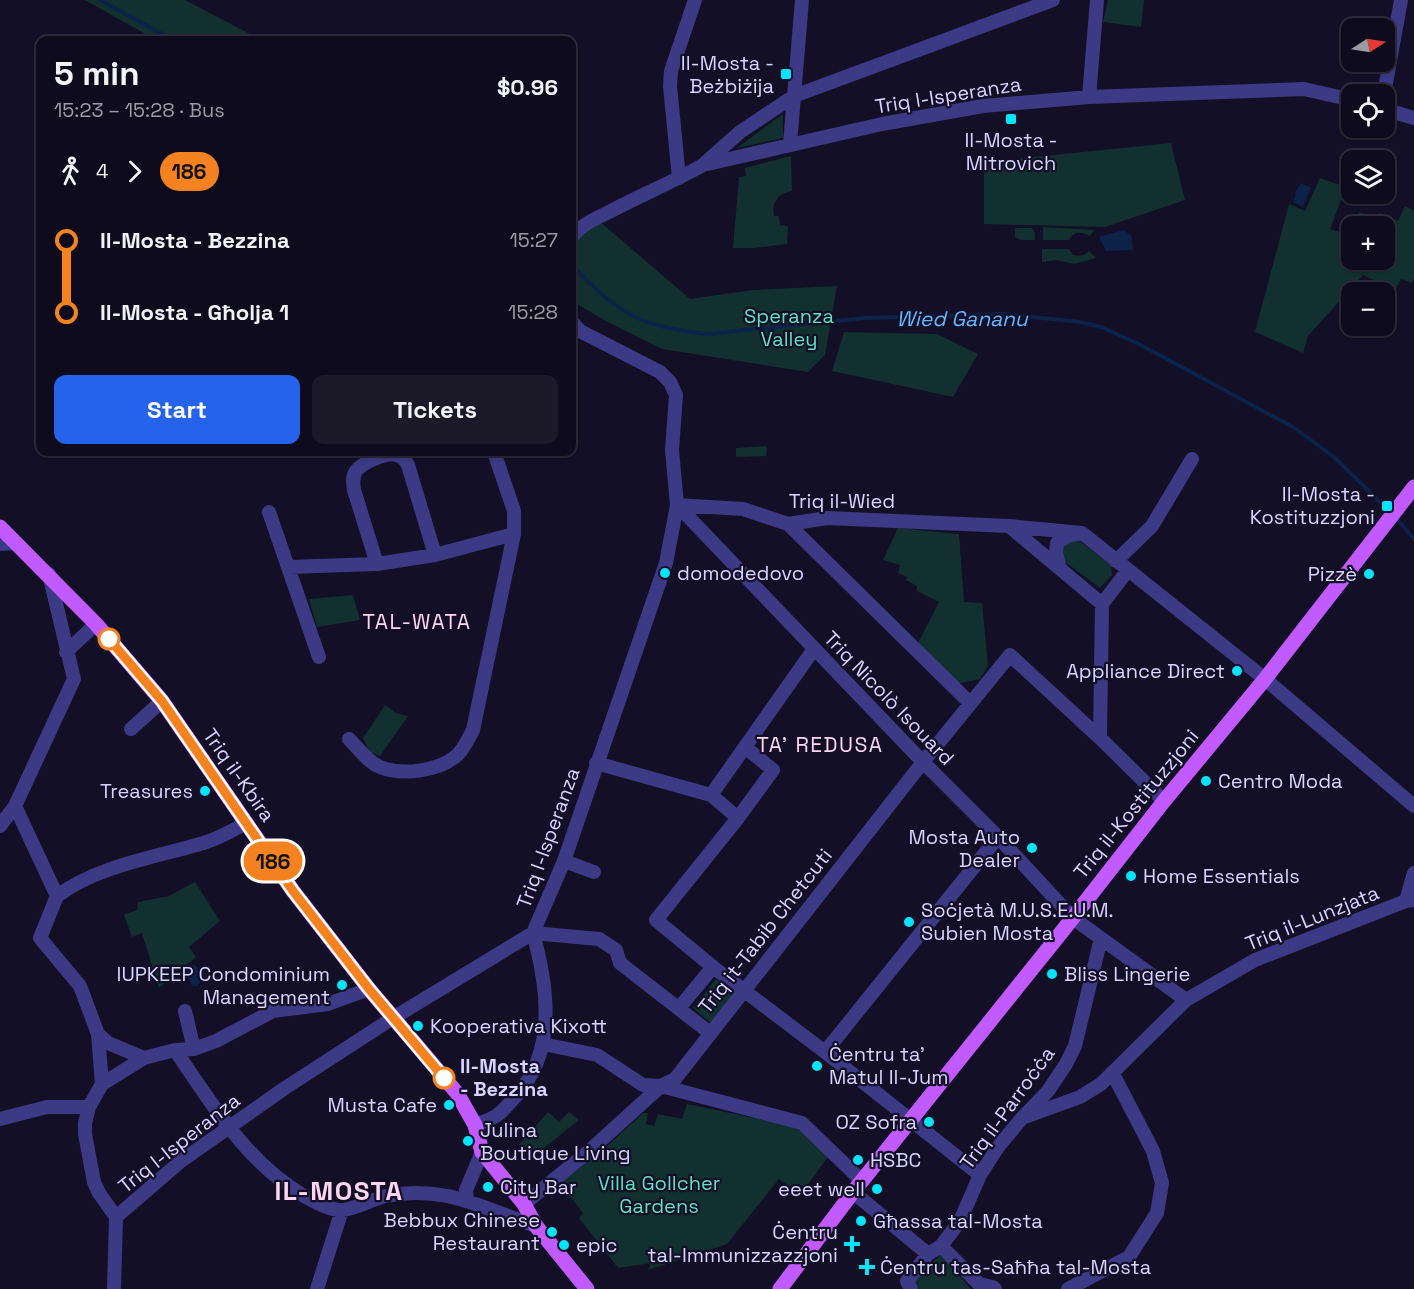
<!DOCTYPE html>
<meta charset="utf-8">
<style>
body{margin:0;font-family:"Space Grotesk",sans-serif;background:#1c1929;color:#f1f3f6;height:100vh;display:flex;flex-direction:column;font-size:22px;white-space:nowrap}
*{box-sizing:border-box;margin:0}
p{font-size:20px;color:#9b9ba3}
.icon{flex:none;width:33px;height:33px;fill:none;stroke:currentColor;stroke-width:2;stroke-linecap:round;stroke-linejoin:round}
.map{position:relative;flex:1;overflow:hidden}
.side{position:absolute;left:36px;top:36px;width:540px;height:420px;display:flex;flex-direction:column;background:#0e0b1c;border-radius:12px;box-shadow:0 2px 4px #0004,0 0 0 2px #2e2b3b}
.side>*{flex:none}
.badge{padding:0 12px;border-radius:20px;font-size:21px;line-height:39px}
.needle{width:39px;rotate:78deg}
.buttons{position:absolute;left:1341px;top:18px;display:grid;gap:12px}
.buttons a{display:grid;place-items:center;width:54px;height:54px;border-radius:12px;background:#0e0b1c;box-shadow:0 2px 4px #0004,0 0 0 2px #2e2b3b;font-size:30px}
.map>.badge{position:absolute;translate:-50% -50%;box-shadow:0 0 0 3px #fff}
.legs{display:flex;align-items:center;gap:9px;height:66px;padding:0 18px;font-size:20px}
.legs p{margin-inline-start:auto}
.summary{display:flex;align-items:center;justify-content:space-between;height:102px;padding:0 18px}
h1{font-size:33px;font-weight:700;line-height:45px}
.cta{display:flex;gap:12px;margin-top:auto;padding:12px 18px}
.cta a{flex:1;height:69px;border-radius:12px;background:#2563eb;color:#fff;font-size:24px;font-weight:700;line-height:69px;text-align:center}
.cta a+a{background:#1c1929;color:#f1f3f6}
ul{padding:0 18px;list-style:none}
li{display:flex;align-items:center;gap:21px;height:72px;font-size:22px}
li i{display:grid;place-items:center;width:9px;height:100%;margin:0 8px;background:currentColor}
li i::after{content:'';width:15px;height:15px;margin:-8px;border:4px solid;border-radius:50%;background:#0e0b1c}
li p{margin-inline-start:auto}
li:first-child i{background:linear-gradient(#0000 50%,currentColor 0)}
li:last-child i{background:linear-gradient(currentColor 50%,#0000 0)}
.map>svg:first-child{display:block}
.green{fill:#12302f;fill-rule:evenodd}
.water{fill:#0c2248}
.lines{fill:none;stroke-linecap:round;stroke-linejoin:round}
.stream{stroke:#0c2248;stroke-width:4}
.minor{stroke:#3d3a85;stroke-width:14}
.major{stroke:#c25bff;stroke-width:15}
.line-1-casing{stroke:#fff;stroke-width:14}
.line-1{stroke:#f58220;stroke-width:9}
.poi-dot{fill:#00e5ff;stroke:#130f26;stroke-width:2}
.stop-1-dot{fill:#fff;stroke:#f58220;stroke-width:3}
.labels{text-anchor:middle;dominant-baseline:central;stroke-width:4.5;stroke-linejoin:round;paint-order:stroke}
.poi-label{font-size:20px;fill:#d9d4ff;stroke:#130f26;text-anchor:start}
.street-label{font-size:20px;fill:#d9d4ff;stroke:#130f26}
.park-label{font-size:20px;fill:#5fe0c0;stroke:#130f26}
.stop-label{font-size:20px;font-weight:bold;fill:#d9d4ff;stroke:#130f26;text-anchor:start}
.water-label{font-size:21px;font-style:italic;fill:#62b6ff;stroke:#130f26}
.neighbourhood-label{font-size:21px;letter-spacing:1.5px;fill:#ffd6f0;stroke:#130f26}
.district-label{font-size:26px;font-weight:bold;letter-spacing:1.5px;fill:#ffd6f0;stroke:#130f26}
</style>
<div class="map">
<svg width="1414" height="1289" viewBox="0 0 1414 1289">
<rect width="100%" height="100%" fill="#130f26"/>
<path class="green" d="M85,0h100l76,40h-105z
M1108,0h36l-3,27 -38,-5z
M783,114v24l-46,10z
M1171,143l14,57 -80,27 -121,-3v-62z
M791,156l1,35c-13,2 -21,11 -18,25h5l1,9 8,1 -1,18 -33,4h-21l6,-71 7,-1 -1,-8z
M1320,178l26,9 -16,42 17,5 12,-22 18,6 2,-5 19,8 7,-15 9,4v68l-2,5 -11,-4 -6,11 -32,-15 -55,61 -5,17 -48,-21 34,-128 16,7zM1352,226h32v34h-32z
M599,221l91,78 63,-9 84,-4 -12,69 -17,17 -146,-23 -56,-28 -31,-18 -3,-5v-70z
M1043,227l51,3 -4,6c-8,-4 -16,-6 -21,4h-26z
M1015,228h17l3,5v7h-14l-6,-3z
M1042,249h27l4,6c7,1 11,2 16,-4l7,7 -22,6 -17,-4 -15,2z
M844,332l93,2 41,20 -25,43 -121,-26z
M767,446l-1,10 -30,1v-9z
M898,528l61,6 5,68 18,1 6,63 -8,13 -24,5 -39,-39 22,-43 -22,-11v-5l-11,-6 1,-3 -9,-4 2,-8 -17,-5z
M1078,540l33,25 1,10 -12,13 -39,-29v-7l6,-10z
M353,595l7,25 -43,7 -8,-28z
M385,705l11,8 12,3 -28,40 -10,-4 -7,-14z
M195,882l25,39 -31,26 7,10 -37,31 -17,-55 -10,4 -8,-22 13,-5 1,-8 31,-6z
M716,979l20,16 -24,29 -19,-16z
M687,1104l110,23 31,30 -28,38 -21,-16 -52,65 -79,26 3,-7 -33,5 -39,-50 4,-5 -23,-30 45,-35 38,-35h5l-2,11 8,2 4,-12 24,5z
M548,1112l11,10 10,-10 10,8 -49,39 -11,-14z
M941,1254l30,35h-52l-5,-9z"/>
<path class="water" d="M1301,183l10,5 -8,19 -10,-5 3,-8 -1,-1z
M1123,230l8,5 2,15 -27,1 -7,-14z
M194,965l6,5 2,6 -4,10h-6l-6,-13 2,-7z"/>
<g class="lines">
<path class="stream" d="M100,0l73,40
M572,265c45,48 70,63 136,69l157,-16 139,-4 76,8 21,5 38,17 154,83 41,30 56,55
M1395,517l19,22"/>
<path class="minor" d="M1384,94l17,-94
M1089,97l8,-97
M1384,109l30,9
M790,144l12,-144
M705,163l35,-31 54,-36 259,-96
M679,178l-9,-92 1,-15 24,-71
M572,236c12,-13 23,-17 39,-25 30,-16 62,-29 92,-46l179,-41 101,-18 106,-9 215,-8 48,11
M677,505l66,4 45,15 39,-6 182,8 73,7 183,146 149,127
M677,505l246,257 75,75 75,81 113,82
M269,512l50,145
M788,524l182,179
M1009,526l93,78
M0,544l16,-1
M1116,561l36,-35 40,-67
M377,564l-23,-74c-1,-7 -2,-13 2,-19 7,-9 31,-19 41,-16 6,2 8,5 11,10l27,90
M288,567l89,-3 58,-9 79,-21
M1060,569l-4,-16 1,-10 10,-7 10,-2
M1102,604l26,-34
M66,652l30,-28
M131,729l31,-28
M1100,738l2,-134
M349,739c9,9 20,24 31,28 22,9 57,4 75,-10 9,-7 13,-18 18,-27l41,-196v-23l-20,-59
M745,747l28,23 -35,48 -82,102 57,47 112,85 155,123
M596,763l115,32 27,23
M711,795l103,-146
M15,806l42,90
M0,826l15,-20 59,-127 -25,-105
M564,861l30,11
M57,896l-17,42 40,48 18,48 4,50
M57,896c41,-30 95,-38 143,-52 16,-4 32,-13 46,-21
M1406,901l8,-28
M679,1008l34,-41
M185,1011l9,38
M98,1034l10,9 36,15
M543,1044l54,11 46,30 18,1 141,37 60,58
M175,1050c37,54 71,112 129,146 11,6 27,15 39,14 15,-2 29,-11 43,-14 59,-12 97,13 150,30
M825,1052l173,-215
M1022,1118l58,-21 21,-13 85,-84 69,-40 151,-59 8,-1
M0,1119l47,-12h42
M475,1125c7,-3 14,-5 21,-9 7,-4 14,-14 20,-20 41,-45 32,-109 17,-163l66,6 17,11 4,13 90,70
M853,1192l75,62
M467,1199l-1,-9 16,-38
M524,1204l64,-52 73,-66 14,-7 248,-317 87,-107 90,83 64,63
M116,1217l65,-56 104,-73 108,-70 140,-85 31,-72 102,-298 11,-58 -5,-55 4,-55 -6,-13 -10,-10 -80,-41 -8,-9
M941,1246l38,38 14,3 2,2
M114,1289l2,-72 -17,-24 -5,-11 -9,-48v-11l4,-16 13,-23 42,-26 31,-8 19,-1 22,-8 57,-30 55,-7 41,-15
M317,1289l25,-79
M911,1289l-4,-8 21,-27 13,-8 19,-25 20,-46 18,-28 24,-29 26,-27 18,-27 9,-18 26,-108
M1068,1289l61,-32 28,-44 5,-30 -9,-32 -40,-77"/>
<path class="major" d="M0,527l96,97 66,77 131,190 76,98 88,104 18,32 7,27 42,52 12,22 51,63
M780,1289l73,-97 211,-263 100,-128 101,-122 149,-192"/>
</g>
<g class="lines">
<g class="line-1-casing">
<path id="line-1" d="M109,639l53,62 131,190 76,98 75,89"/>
</g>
<use href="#line-1" class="line-1"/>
</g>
<g class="poi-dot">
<rect x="780" y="68" width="12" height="12" rx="3"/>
<rect x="1005" y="113" width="12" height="12" rx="3"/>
<rect x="1381" y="500" width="12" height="12" rx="3"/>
<circle cx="665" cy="573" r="6"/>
<circle cx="1369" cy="574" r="6"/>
<circle cx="1237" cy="671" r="6"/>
<circle cx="1206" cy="781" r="6"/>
<circle cx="205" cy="791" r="6"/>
<circle cx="1032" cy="848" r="6"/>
<circle cx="1131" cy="876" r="6"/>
<circle cx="909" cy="922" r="6"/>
<circle cx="1052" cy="974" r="6"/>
<circle cx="342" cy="985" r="6"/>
<circle cx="418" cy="1026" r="6"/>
<circle cx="817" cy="1066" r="6"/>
<circle cx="449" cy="1105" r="6"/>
<circle cx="929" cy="1122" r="6"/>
<circle cx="468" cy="1141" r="6"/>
<circle cx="858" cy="1160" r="6"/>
<circle cx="488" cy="1187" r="6"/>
<circle cx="877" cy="1189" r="6"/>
<circle cx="861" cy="1221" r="6"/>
<circle cx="552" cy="1232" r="6"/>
<path d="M849 1235h6v6h6v6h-6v6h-6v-6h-6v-6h6z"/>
<circle cx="564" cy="1245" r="6"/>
<path d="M864 1258h6v6h6v6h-6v6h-6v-6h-6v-6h6z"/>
</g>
<g class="stop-1-dot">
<circle cx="109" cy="639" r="10"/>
<circle cx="444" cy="1078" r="10"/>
</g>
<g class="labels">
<g class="poi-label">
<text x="774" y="63" text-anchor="end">Il-Mosta -<tspan x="774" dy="23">Beżbiżija</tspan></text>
<text x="1011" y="140" text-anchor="middle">Il-Mosta -<tspan x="1011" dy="23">Mitrovich</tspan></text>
<text x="1375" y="494" text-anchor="end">Il-Mosta -<tspan x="1375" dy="23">Kostituzzjoni</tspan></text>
<text x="677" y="573">domodedovo</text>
<text x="1357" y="574" text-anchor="end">Pizzè</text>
<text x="1225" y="671" text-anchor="end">Appliance Direct</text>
<text x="1218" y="781">Centro Moda</text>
<text x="193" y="791" text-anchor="end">Treasures</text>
<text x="1020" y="837" text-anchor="end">Mosta Auto<tspan x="1020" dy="23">Dealer</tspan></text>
<text x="1143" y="876">Home Essentials</text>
<text x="921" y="910">Soċjetà M.U.S.E.U.M.<tspan x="921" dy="23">Subien Mosta</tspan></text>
<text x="330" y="974" text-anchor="end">IUPKEEP Condominium<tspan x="330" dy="23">Management</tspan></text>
<text x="1064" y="974">Bliss Lingerie</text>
<text x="430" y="1026">Kooperativa Kixott</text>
<text x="829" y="1054">Ċentru ta'<tspan x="829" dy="23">Matul Il-Jum</tspan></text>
<text x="437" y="1105" text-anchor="end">Musta Cafe</text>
<text x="917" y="1122" text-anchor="end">OZ Sofra</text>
<text x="480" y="1130">Julina<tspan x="480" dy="23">Boutique Living</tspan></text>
<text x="870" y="1160">HSBC</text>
<text x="500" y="1187">City Bar</text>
<text x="865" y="1189" text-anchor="end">eeet well</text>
<text x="540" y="1220" text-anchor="end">Bebbux Chinese<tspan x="540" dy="23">Restaurant</tspan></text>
<text x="873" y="1221">Għassa tal-Mosta</text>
<text x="838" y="1232" text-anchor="end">Ċentru<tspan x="838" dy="23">tal-Immunizzazzjoni</tspan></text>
<text x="576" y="1245">epic</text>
<text x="880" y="1267">Ċentru tas-Saħħa tal-Mosta</text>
</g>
<g class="street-label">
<text transform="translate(948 95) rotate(-9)">Triq l-Isperanza</text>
<text x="842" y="501">Triq il-Wied</text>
<text transform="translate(889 698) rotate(46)">Triq Nicolò Isouard</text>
<text transform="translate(239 775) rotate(55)">Triq il-Kbira</text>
<text transform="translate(1136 804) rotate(-51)">Triq il-Kostituzzjoni</text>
<text transform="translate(548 838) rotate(-70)">Triq l-Isperanza</text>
<text transform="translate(1312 918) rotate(-22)">Triq il-Lunzjata</text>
<text transform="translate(765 931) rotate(-52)">Triq it-Tabib Chetcuti</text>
<text transform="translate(1007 1108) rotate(-54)">Triq il-Parroċċa</text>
<text transform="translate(179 1143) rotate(-38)">Triq l-Isperanza</text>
</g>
<g class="park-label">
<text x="789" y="316">Speranza<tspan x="789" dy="23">Valley</tspan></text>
<text x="659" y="1183">Villa Gollcher<tspan x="659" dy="23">Gardens</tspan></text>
</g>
<g class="stop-label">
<text x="460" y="1066">Il-Mosta<tspan x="460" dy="23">- Bezzina</tspan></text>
</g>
<g class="water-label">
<text x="962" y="318">Wied Gananu</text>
</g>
<g class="neighbourhood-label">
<text x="417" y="621">TAL-WATA</text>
<text x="820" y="744">TA' REDUSA</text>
</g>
<g class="district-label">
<text x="339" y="1191">IL-MOSTA</text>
</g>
</g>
</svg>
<div class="buttons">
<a><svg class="needle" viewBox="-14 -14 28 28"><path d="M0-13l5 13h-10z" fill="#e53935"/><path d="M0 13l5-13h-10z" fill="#9b9ba3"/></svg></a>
<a><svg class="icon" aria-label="locate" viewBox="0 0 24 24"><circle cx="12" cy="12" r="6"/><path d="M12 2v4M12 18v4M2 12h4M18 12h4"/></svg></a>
<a><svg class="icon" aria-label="layers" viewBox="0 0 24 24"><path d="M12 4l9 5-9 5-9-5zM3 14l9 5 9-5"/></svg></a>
<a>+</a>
<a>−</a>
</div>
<b class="badge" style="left:273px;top:861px;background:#f58220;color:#111">186</b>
<section class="side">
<div class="summary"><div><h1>5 min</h1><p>15:23 – 15:28 · Bus</p></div><b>$0.96</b></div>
<div class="legs"><svg class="icon" aria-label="walk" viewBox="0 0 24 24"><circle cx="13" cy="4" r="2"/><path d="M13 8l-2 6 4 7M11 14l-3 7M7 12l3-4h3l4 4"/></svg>4<svg class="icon" aria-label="forward" viewBox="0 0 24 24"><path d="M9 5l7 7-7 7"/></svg><b class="badge" style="background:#f58220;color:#111">186</b></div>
<ul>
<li><i style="color:#f58220"></i><b>Il-Mosta - Bezzina</b><p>15:27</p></li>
<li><i style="color:#f58220"></i><b>Il-Mosta - Għolja 1</b><p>15:28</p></li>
</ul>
<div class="cta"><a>Start</a><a>Tickets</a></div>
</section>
</div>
